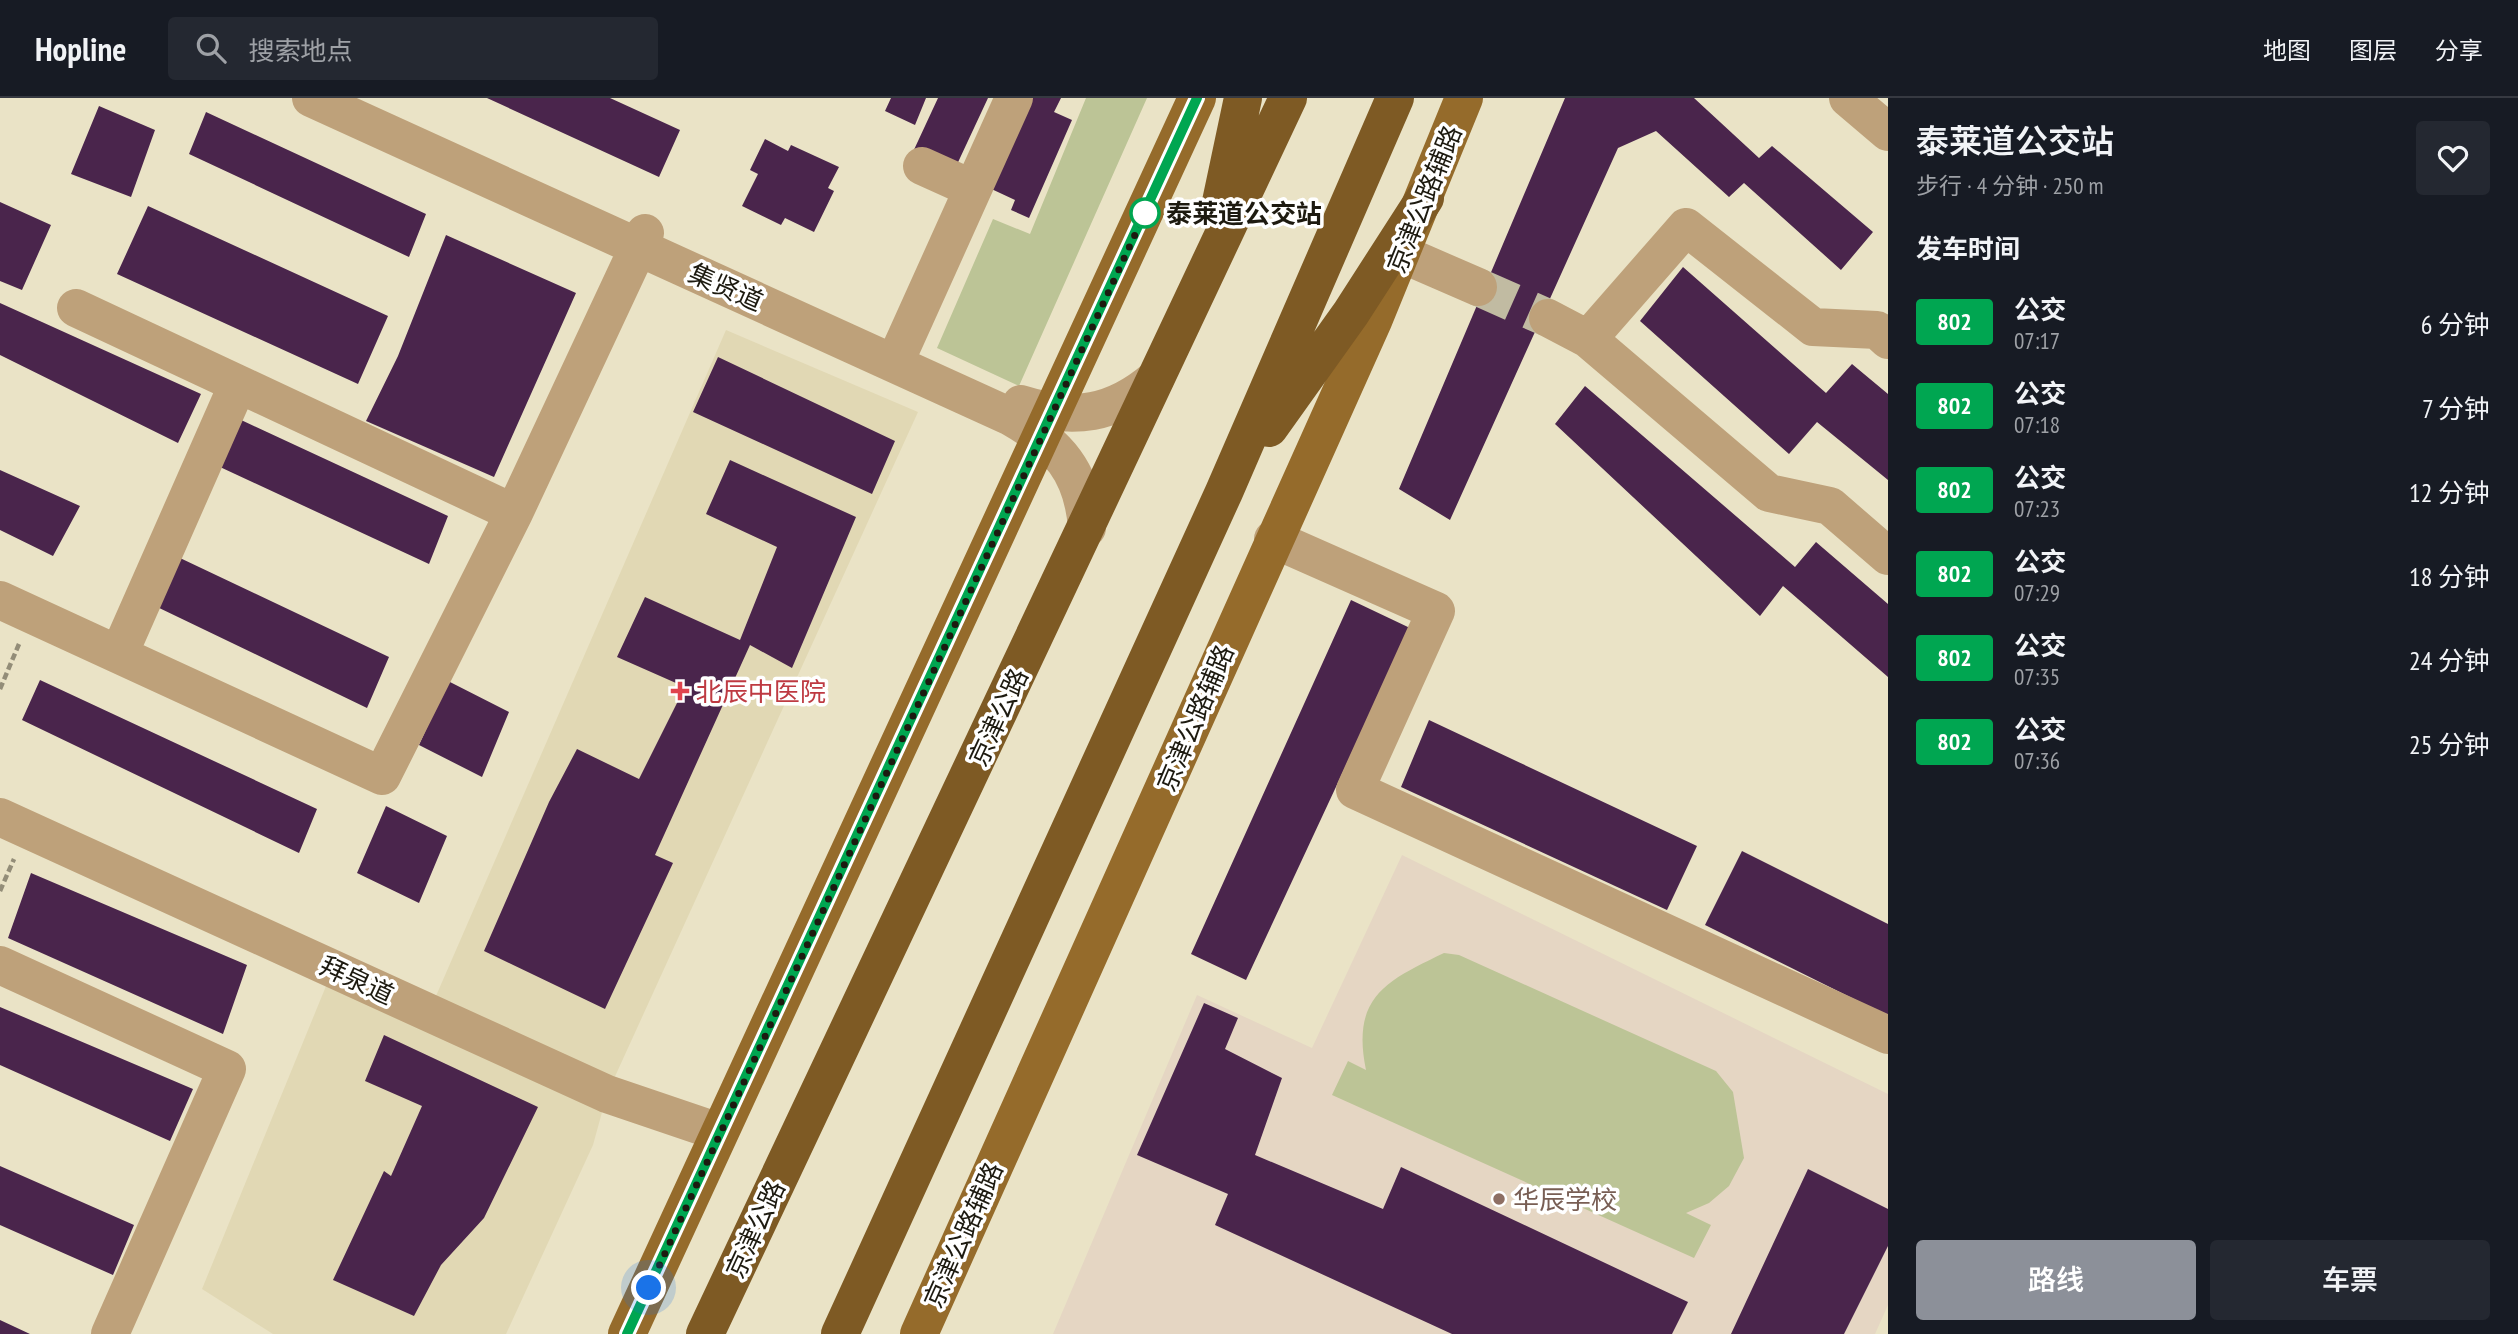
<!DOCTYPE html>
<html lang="zh">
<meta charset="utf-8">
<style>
body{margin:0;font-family:"PT Sans Narrow","Noto Sans SC",sans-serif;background:#242831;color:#f1f3f6;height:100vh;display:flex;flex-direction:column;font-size:26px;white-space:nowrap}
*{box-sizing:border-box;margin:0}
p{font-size:23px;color:#9ea1a6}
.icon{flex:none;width:38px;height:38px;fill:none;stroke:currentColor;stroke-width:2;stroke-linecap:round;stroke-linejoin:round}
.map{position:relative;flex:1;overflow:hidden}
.details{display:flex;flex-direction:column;background:#171b24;width:630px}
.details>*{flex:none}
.badge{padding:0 14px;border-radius:5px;font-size:24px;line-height:46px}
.you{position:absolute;width:35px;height:35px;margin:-18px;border:5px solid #fff;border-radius:50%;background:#1a73e8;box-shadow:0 0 0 10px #1a73e833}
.map>.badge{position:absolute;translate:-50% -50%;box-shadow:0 0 0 4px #fff}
h2{padding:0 28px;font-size:26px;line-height:63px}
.round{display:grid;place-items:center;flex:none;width:74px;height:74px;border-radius:7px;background:#242831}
.overview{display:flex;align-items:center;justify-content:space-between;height:119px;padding:0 28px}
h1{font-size:33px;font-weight:600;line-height:52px}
.action{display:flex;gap:14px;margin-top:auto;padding:14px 28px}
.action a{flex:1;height:80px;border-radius:7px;background:#8c9099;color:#fff;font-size:28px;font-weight:600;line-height:80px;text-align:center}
.action a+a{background:#242831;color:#f1f3f6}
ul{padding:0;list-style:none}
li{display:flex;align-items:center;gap:21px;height:84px;padding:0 28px}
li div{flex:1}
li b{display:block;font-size:26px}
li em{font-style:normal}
li .badge{min-width:77px;font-weight:700;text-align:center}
header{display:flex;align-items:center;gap:42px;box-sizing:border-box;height:98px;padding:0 35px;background:#171b24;border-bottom:2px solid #363941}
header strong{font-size:33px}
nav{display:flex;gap:38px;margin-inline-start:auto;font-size:24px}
.search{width:490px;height:63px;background:#242831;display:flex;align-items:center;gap:18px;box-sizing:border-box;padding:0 24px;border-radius:7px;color:#9ea1a6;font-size:26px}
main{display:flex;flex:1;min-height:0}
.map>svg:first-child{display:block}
.built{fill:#e1d8b4}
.education{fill:#e5d6c3}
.green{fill:#bcc496}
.building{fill:#4a254c}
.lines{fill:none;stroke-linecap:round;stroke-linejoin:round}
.minor-tunnel{stroke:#c1bba2;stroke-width:38;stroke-dasharray:38 19;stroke-linecap:butt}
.path{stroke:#938d78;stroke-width:4.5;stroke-dasharray:7 3.5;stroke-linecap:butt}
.minor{stroke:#bea17a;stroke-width:38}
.major{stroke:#956b2b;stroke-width:38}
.highway{stroke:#7e5a24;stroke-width:38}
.line-casing{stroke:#fff;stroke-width:16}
.line{stroke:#00a651;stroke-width:10}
.walk{stroke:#1d1a10;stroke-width:7;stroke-dasharray:0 12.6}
.stop-dot{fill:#fff;stroke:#00a651;stroke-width:3.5}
.health-dot{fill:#e0444e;stroke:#fff;stroke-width:2.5}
.education-dot{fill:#8d6e63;stroke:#fff;stroke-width:2.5}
.labels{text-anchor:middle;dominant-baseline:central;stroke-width:7;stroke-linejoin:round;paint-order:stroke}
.street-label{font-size:26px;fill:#1d1a10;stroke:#fff}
.stop-label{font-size:26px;font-weight:bold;fill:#1d1a10;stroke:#fff;text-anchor:start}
.health-label{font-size:26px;fill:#be3a42;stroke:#fff;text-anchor:start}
.education-label{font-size:26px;fill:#785e54;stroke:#fff;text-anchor:start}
</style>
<header>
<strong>Hopline</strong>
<div class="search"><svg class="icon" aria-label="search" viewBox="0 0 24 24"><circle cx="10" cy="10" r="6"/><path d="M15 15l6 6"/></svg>搜索地点</div>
<nav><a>地图</a><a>图层</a><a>分享</a></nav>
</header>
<main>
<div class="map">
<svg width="1888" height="1236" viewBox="0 0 1888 1236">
<rect width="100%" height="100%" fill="#eae3c6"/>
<path class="built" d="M726,232l192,82 -311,682 -14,51 -87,189h-233l-71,-45 131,-320 96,43z"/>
<path class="education" d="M1402,757l486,239v211l-13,29h-822l144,-339 115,53z"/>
<path class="green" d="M1086,0h61l-128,288 -82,-38 56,-129 37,15z
M1444,855l15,2 257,116 17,21 11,66 -15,28 -20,17 -23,10 25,12 -17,33 -362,-163 16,-34 18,9c-15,-73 20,-89 78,-117z"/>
<path class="building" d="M487,0h123l70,32 -21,47z
M891,0h35l-11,27 -30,-14z
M938,0h50l-35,75 -41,-19z
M1027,0h34l-7,14 18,8 -43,98 -18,-8 4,-10 -30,-14z
M1565,0h129l65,60 13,-12 101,86 -32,38 -97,-87 -15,14 -73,-66 -38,17 -168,372 -51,-31z
M99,8l56,24 -24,67 -60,-23z
M206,14l220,102 -17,43 -220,-103z
M765,41l23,12 3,-6 48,22 -11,21 6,3 -20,41 -29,-14 -4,7 -39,-19 16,-32 -8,-4z
M0,104l51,23 -29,65 -22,-9z
M148,108l240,110 -30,68 -241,-110z
M446,137l130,58 -82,184 -128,-56 32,-65z
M1683,169l143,126 26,-29 36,30v86l-71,-58 -28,32 -149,-133z
M0,205l201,91 -23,49 -178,-88z
M718,259l177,84 -23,53 -179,-82z
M1585,288l210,181 21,-25 72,62v73l-105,-91 -23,30 -205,-192z
M239,321l209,97 -19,48 -209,-97z
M730,362l126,57 -64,151 -42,-23 -95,210 18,8 -68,146 -121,-58 65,-149 28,-53 62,30 46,-92 -68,-30 28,-60 95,43 37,-93 -71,-33z
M0,372l80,36 -27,50 -53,-26z
M180,460l209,99 -22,51 -214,-103z
M1351,502l59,28 -164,352 -55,-26z
M40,582l277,129 -18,44 -277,-133z
M448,583l61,31 -27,65 -63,-32z
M1429,622l268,126 -30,64 -266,-123z
M386,708l61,30 -28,67 -62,-30z
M1742,753l146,73v92l-183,-91z
M31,775l216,92 -24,69 -215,-96z
M1204,905l34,15 -13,31 57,29 -27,77 128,54 18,-42 287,135 -16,32h-220l-237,-109 13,-31 -91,-39z
M0,909l193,82 -23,52 -170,-76z
M384,937l154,72 -54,111 -43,47 -27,51 -81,-36 51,-109 7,5 31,-70 -57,-25z
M0,1068l134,59 -21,50 -113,-50z
M1808,1071l80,40v37l-44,88h-113z
M0,1222l30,14h-30z"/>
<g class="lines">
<path class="minor-tunnel" d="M1478,189l70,31"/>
<path class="path" d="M0,591l19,-45
M0,793l14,-32"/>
<path class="minor" d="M311,0l700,319c47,27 72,55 76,111
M1848,0l40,34
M922,68l51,23
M1402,156l76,33
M76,210l438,205
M1548,220l40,21 181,154 61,13 58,50
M1588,241l98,-112 127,100 64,3 11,10
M895,264l119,-264
M1021,306c53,17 93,10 134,-25
M1273,441l163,72 -81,179 533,245
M0,502l382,176 132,-263 131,-280
M119,556l119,-270
M0,719l607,277 112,38
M0,867l227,104 -117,265"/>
<path class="major" d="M627,1236l570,-1236
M919,1236l454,-1013 91,-223"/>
<path class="highway" d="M1221,104l22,-104
M1269,330l82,-115 74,-115
M705,1236l583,-1236
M840,1236l384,-842 171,-394"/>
</g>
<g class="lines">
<g class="line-casing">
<path id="line" d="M627,1236l570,-1236"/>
</g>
<use href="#line" class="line"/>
<path class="walk" d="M649,1190l496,-1075"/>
</g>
<circle class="stop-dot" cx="1145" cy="115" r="14"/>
<path class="health-dot" d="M676.5 582.5h7v7h7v7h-7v7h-7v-7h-7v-7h7z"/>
<circle class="education-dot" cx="1499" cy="1101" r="7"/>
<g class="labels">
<g class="street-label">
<text transform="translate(1424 101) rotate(-68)">京津公路辅路</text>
<text transform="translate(726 189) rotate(24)">集贤道</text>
<text transform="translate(998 619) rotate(-65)">京津公路</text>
<text transform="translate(1195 620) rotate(-67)">京津公路辅路</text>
<text transform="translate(357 882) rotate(25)">拜泉道</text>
<text transform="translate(755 1131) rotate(-65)">京津公路</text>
<text transform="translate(963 1137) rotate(-66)">京津公路辅路</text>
</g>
<g class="stop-label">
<text x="1166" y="115">泰莱道公交站</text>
</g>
<g class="health-label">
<text x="696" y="593">北辰中医院</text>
</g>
<g class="education-label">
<text x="1513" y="1101">华辰学校</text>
</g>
</g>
</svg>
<div class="you" style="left:649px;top:1190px"></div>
</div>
<section class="details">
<div class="overview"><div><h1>泰莱道公交站</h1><p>步行 · 4 分钟 · 250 m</p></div><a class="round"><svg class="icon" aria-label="heart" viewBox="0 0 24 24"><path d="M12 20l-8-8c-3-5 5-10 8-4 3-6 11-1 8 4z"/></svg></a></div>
<h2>发车时间</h2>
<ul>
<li><span class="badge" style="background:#00a651;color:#fff">802</span><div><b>公交</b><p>07:17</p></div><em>6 分钟</em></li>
<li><span class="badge" style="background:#00a651;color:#fff">802</span><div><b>公交</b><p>07:18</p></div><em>7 分钟</em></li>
<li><span class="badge" style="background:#00a651;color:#fff">802</span><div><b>公交</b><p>07:23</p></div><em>12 分钟</em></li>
<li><span class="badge" style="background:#00a651;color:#fff">802</span><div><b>公交</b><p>07:29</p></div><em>18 分钟</em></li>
<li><span class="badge" style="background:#00a651;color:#fff">802</span><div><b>公交</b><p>07:35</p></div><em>24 分钟</em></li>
<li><span class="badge" style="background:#00a651;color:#fff">802</span><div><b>公交</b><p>07:36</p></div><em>25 分钟</em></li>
</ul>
<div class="action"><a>路线</a><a>车票</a></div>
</section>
</main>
